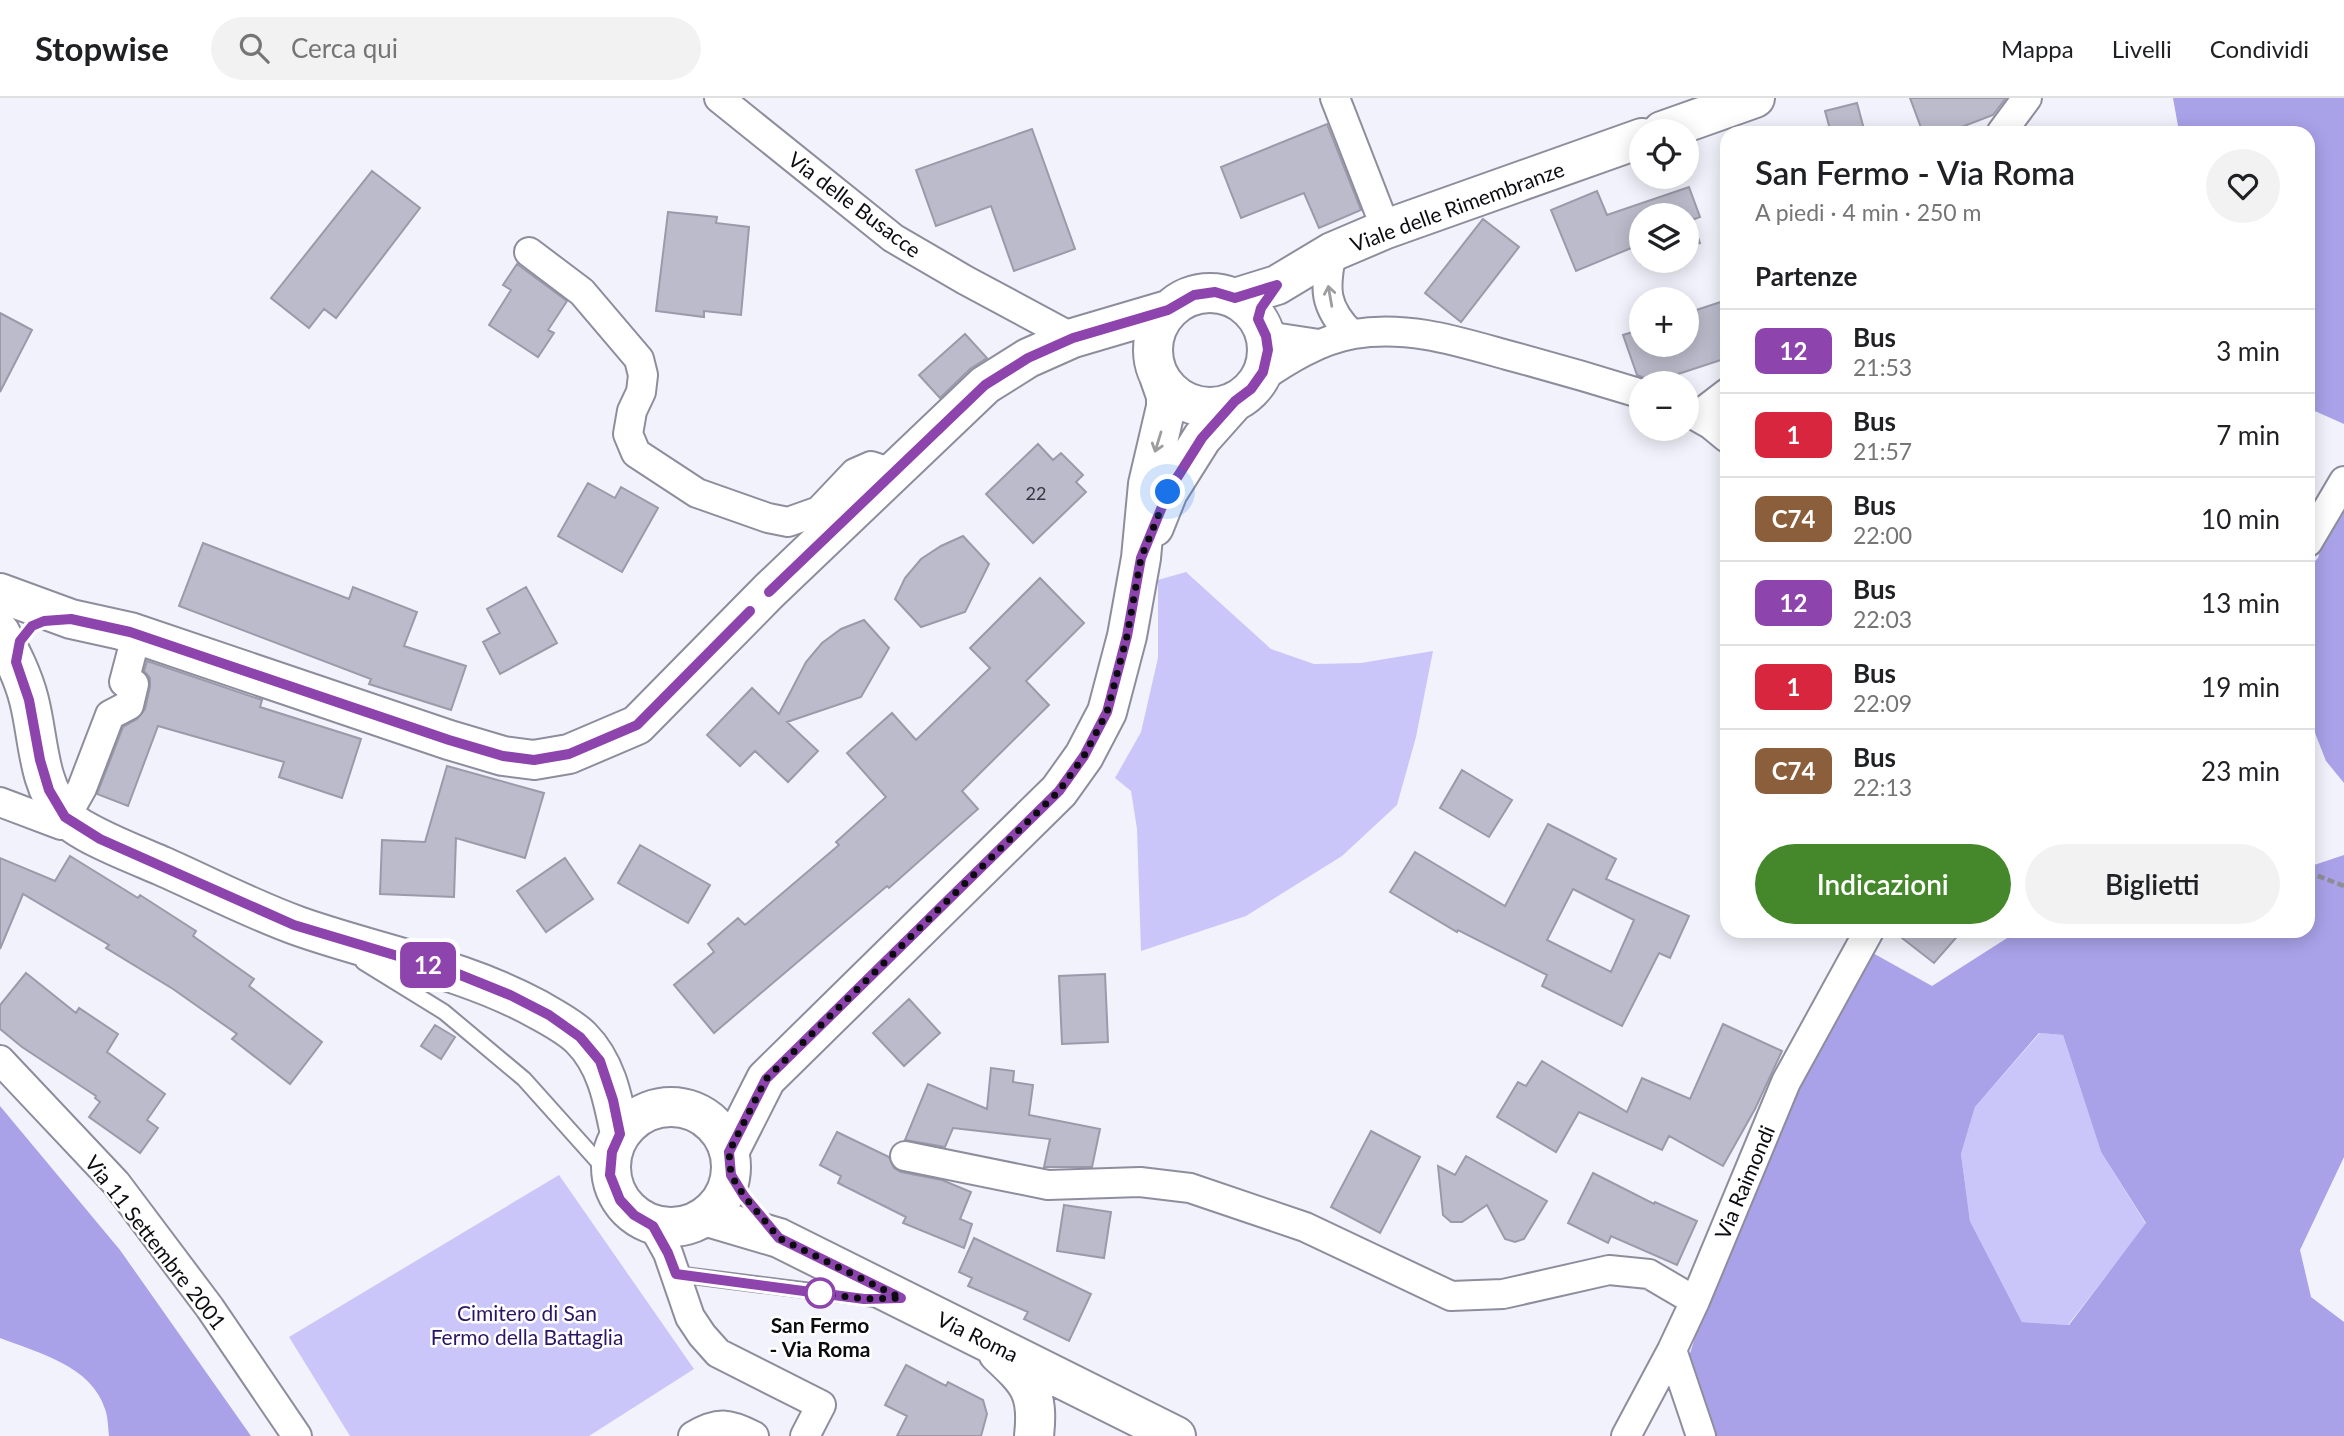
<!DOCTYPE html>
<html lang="it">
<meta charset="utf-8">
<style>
body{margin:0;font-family:Lato,sans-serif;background:#f2f2f2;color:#202124;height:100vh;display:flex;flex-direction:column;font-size:26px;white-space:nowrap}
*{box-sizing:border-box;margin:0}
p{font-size:23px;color:#757577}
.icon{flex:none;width:38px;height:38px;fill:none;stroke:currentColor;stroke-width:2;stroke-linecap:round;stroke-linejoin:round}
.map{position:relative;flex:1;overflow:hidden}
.side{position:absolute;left:1720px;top:28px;width:595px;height:812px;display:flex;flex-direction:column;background:#fff;border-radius:21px;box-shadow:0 4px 18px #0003}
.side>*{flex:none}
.badge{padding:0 14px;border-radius:10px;font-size:24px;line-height:46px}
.tools{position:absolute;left:1629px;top:21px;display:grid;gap:14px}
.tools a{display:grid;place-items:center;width:70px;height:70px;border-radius:50%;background:#fff;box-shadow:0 4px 18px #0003;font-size:35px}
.you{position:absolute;width:35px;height:35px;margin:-18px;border:5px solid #fff;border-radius:50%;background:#1a73e8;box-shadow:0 0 0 10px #1a73e833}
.map>.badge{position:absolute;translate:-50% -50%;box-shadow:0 0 0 4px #fff}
h2{padding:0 35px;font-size:26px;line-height:63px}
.round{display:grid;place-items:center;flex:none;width:74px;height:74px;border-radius:37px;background:#f2f2f2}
.head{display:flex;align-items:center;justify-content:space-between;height:119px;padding:0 35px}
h1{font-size:33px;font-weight:600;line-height:52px}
.button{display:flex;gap:14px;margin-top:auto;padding:14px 35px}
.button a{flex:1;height:80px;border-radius:42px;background:#45882b;color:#fff;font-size:28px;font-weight:600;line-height:80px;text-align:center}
.button a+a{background:#f2f2f2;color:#202124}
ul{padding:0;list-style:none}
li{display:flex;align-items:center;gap:21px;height:84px;padding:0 35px;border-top:2px solid #e0e0e0}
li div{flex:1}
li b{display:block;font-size:26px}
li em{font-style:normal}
li .badge{min-width:77px;font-weight:700;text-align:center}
header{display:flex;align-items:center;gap:42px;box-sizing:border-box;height:98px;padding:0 35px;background:#fff;border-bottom:2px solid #e0e0e0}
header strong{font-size:33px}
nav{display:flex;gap:38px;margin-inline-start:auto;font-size:24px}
.search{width:490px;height:63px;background:#f2f2f2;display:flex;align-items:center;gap:18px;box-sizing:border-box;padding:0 24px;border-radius:38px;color:#757577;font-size:26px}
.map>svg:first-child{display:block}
.green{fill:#cac6fa}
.forest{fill:#a9a2e9;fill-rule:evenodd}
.building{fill:#bcbbcb;stroke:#9b9aaa;stroke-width:2;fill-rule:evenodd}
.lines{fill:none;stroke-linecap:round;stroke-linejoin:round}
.lane-casing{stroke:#8e8d9d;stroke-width:18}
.street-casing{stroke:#8e8d9d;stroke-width:32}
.secondary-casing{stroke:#8e8d9d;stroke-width:42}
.path{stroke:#8e8e96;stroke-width:4.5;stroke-dasharray:7 3.5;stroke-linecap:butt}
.lane{stroke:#fff;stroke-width:14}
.street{stroke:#fff;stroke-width:28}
.secondary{stroke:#fff;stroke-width:38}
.oneway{stroke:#9d9d9f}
.line-casing{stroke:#fff;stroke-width:16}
.line{stroke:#8e44ad;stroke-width:10}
.walk{stroke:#0b0b10;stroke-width:7;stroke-dasharray:0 12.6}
.stop-dot{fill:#fff;stroke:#8e44ad;stroke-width:3.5}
.labels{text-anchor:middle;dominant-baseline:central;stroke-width:5;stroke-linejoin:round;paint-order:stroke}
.number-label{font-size:18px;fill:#37373f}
.street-label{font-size:21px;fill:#0b0b10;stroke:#fff}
.park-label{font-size:21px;fill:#2c1466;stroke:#fff}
.stop-label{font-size:21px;font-weight:bold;fill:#0b0b10;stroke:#fff}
</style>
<header>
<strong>Stopwise</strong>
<div class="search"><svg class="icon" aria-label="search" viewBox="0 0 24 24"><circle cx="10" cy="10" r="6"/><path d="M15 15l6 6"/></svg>Cerca qui</div>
<nav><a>Mappa</a><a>Livelli</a><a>Condividi</a></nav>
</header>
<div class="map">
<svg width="2344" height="1338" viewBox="0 0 2344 1338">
<rect width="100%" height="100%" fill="#f2f2fc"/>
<path class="green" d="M1186,474l85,77 43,15 47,-1 72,-12 -17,86 -19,68 -55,51 -96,60 -105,35 -4,-122 -6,-38 -16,-13 26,-46 17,-74v-78z
M2040,935l23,2 38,117 45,72 -78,101 -46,-3 -52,-101 -9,-67 14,-47z
M559,1077l135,194 -105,67h-239l-61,-99z"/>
<path class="forest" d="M2173,0h171v326l-36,-16v-275h-133l3,-7z
M2344,367v318l-18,-22 -18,-46v-147l10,-10z
M2344,757v302l-44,93 11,47 33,25v114h-630l-25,-80 68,-206 114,-198 61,34 83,-53 9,-2h284v-64zM2039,935l24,2 38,117 45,71 -77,102 -47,-3 -52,-101 -9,-67 14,-47z
M0,1008l120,144 131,186h-142c-1,-9 -1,-19 -4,-27 -14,-44 -67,-56 -105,-71z"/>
<path class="building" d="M1910,0h96l-13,17 -47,18h-23z
M1857,5l8,30h-34l-6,-22z
M1327,26l34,86 -42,18 -15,-35 -63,25 -20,-51z
M1032,31l43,120 -61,22 -23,-65 -55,20 -20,-56z
M372,73l48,37 -84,110 -12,-9 -15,19 -38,-30z
M1689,89l11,30 -8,3 8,23 -13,4v-32h-45v46h6l-7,2 -5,-17 -60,25 -25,-61 46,-19 10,24z
M668,114l49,5 -1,6 33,4 -8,88 -37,-4v6l-48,-6z
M1483,121l36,28 -58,75 -36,-29z
M517,166l50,37 -19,29 6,3 -16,24 -49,-32 22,-35 -8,-5z
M1727,202v58l-73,24 -17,-7 -14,-40 19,-6v16h45v-32z
M0,215l32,17 -32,62z
M965,236l22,24 -17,11 -30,29 -21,-23z
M1038,346l15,16 8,-7 22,22 -7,7 10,10 -53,51 -47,-49z
M588,385l27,15 6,-11 37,21 -36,64 -64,-36z
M963,438l26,28 -24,48 -44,15 -26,-28 10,-21 16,-19 20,-13z
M203,445l146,56 4,-12 64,25 -13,34 62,20 -15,44 -82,-26 2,-5 -192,-73z
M1040,480l44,45 -58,58 23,24 -87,86 16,18 -89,79 -2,-2 -173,147 -40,-48 40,-33 -6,-8 30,-26 7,7 94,-80 -3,-3 50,-45 -39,-44 45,-40 24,27 74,-72 -20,-20z
M526,489l31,56 -57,31 -17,-32 17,-9 -13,-24z
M864,522l25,28 -28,49 -74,25 31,29 -30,31 -33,-31 -15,15 -33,-31 45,-47 27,26 27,-52 16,-19 19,-14z
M147,563l115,39 -2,7 101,32 -19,59 -63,-21 5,-15 -126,-36 -30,80 -31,-12 26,-67 14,-8 8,-10 5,-22v-9l-6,-7z
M447,668l97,27 -19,65 -69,-20 -2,59 -74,-3 2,-54 43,2z
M1462,672l50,30 -23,37 -49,-29z
M1548,726l68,35 -10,20 83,37 -19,42 -11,-5 -37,73 -80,-40 5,-11 -89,-45 -1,2 -67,-40 25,-40 90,54zM1573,791l61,31 -23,52 -64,-32z
M640,747l70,40 -22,38 -70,-40z
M70,758l68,42 2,-3 56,36 -3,5 61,43 -5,7 73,56 -32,42 -58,-45 5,-5 -64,-45 -67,-41 3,-3 -86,-51 -23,55v-91l55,23z
M565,760l28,41 -47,33 -29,-41z
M1893,833h69l-28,32z
M26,875l50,40 3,-5 39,26 -11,18 58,42 -18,26 11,8 -18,25 -51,-36 11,-15 -5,-4 1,-2 -74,-49 -22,-18v-24z
M1105,876l3,68 -46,2 -3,-68z
M909,901l31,34 -36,33 -31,-33z
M1723,926l59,27 -27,58 -32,57 -54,-30 -7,14 -83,-38 -23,40 -59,-35 21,-35 8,4 16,-25 85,51 15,-34 48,21z
M435,927l20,12 -14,22 -20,-13z
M991,970l23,3 -1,11 20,3 -4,30 71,14 -8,38h-48l6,-28 -97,-11 -8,19 -40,-7 23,-56 59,25z
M1371,1033l49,26 -40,76 -49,-26z
M837,1034l52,25 5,11 7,4 41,8 29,12 -11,27 12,5 -8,24 -61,-25 3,-6 -68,-34 3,-7 -21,-11z
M1466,1058l81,45 -23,38 -9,3 -10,-3 -18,-34 -25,17h-11l-8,-7 -5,-49 17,9z
M1593,1075l61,31 1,-2 42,19 -20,44 -66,-29 -3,7 -40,-20z
M1064,1107l47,7 -7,46 -47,-7z
M974,1140l117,56 -22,47 -45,-22 4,-7 -60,-26 4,-8 -13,-6z
M906,1267l40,21 2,-4 35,18 4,14 -6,22h-84l10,-20 -22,-11z"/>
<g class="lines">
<g class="lane-casing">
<path id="lane" d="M363,864l81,50 80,67 86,96
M676,1176l199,25"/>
</g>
<g class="street-casing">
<path id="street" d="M719,0l174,140 72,42 108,58
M1335,0l51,131
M2001,35l26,-35
M529,154l53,40 57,67 4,16 -2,17 -9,19 -4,23 8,19 61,40 71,25 20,4 31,-11 36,-38 16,-7 22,7
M1332,154c-8,37 -8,55 19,82
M1266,238l53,8
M1258,282c29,-20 61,-40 96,-46 53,-9 103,7 153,21 45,12 90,25 135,39
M1687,313l23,13 17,14
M1697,318l30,-23
M2308,444l36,-61
M0,704l61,23 21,-37 28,-73 19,-10 5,-21 -10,-2 11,-42 -23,-8
M0,962l116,123 94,125 87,128
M905,1058l143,29 92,-3 50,6 115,39 146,69 52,-2 106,-24 40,4 46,27
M653,1128l15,27 22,64 12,18 16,18 103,52 -16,31
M1672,1252l29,86
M693,1338c25,-15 36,-13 61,0
M1626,1338l46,-86 23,-49 91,-219 83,-151"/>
</g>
<g class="secondary-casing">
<path id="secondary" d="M1662,33l93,-33
M1153 252a57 57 0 1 1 114 0a57 57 0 1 1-114 0Z
M1235,200l42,-13 55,-33 54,-23 256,-91
M1154,429l14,-35 34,-54 33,-37
M0,495l71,26 59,13 319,108 54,16 31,4 35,-6 68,-29 132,-134 216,-206 43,-27 45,-20 95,-28
M0,534c11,21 23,44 29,68 10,39 8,82 35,115 14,18 75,41 98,51 45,20 89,43 136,60 79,28 164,42 239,83 14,8 32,17 44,29 26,26 32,62 39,96
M611 1069a60 60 0 1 1 120 0a60 60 0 1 1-120 0Z
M729,1054l37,-73 293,-288 25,-35 23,-44 20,-76 14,-78 7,-74 18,-77v-11l-7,-20
M708,1119l71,21 397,198
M998,1255c31,29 41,39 36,83"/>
</g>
<path class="path" d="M2308,774l36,14"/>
<use href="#lane" class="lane"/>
<use href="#street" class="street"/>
<use href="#secondary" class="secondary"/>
</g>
<defs><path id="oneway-shaft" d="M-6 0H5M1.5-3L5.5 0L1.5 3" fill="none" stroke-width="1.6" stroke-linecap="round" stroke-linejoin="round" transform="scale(1.75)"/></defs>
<g class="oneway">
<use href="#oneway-shaft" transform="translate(1330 198) rotate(-100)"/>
<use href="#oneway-shaft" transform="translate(1158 344) rotate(107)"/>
</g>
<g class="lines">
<g class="line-casing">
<path id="line" d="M750,513l-113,114 -68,29 -35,6 -31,-4 -54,-16 -319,-108 -59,-13 -27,2 -12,5 -12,15 -4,21 13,38 11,60 9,30 16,27 35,22 194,86 164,49 52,21 39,20 31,22 20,24 13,39 7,34 -8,18 -2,23 10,25 14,15 19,11 15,27 8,21 188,25 37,-1 -122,-60 -35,-42 -13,-21 -2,-23 37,-73 293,-288 25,-35 23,-44 20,-76 14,-78 27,-66 34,-54 33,-37 16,-12 12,-17 5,-22 -2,-14 -8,-17 3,-11 16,-23 -42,13 -20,-6 -21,3 -26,15 -95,28 -45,20 -43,27 -216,207"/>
</g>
<use href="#line" class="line"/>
<path class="walk" d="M820,1195l44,6 37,-1 -122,-60 -35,-42 -13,-21 -2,-23 37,-73 293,-288 25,-35 23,-44 20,-76 14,-78 27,-66"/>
</g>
<circle class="stop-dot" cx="820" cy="1195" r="14"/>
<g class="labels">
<g class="number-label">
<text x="1036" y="395">22</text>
</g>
<g class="street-label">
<text transform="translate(855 106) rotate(37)">Via delle Busacce</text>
<text transform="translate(1457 108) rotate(-20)">Viale delle Rimembranze</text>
<text transform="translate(1744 1084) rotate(-67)">Via Raimondi</text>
<text transform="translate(156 1144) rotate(52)">Via 11 Settembre 2001</text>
<text transform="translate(978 1238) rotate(26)">Via Roma</text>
</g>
<g class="park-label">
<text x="527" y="1214">Cimitero di San<tspan x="527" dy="24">Fermo della Battaglia</tspan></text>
</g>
<g class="stop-label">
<text x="820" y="1226">San Fermo<tspan x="820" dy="24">- Via Roma</tspan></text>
</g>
</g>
</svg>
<div class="tools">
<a><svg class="icon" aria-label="locate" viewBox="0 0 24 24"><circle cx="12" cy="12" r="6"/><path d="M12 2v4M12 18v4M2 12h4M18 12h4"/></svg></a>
<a><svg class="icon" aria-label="layers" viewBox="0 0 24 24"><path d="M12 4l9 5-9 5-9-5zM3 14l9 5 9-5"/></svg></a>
<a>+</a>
<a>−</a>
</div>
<div class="you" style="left:1168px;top:394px"></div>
<b class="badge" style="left:428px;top:867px;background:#8e44ad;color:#fff">12</b>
<section class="side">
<div class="head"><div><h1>San Fermo - Via Roma</h1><p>A piedi · 4 min · 250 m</p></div><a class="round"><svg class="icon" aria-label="heart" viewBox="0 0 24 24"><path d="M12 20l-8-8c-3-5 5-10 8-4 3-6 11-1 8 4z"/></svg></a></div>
<h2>Partenze</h2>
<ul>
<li><span class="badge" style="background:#8e44ad;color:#fff">12</span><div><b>Bus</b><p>21:53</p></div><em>3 min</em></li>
<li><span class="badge" style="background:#d7263d;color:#fff">1</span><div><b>Bus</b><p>21:57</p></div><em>7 min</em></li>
<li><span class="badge" style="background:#8b5e3c;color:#fff">C74</span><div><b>Bus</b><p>22:00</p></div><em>10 min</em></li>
<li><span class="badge" style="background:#8e44ad;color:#fff">12</span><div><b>Bus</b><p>22:03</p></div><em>13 min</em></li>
<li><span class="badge" style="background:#d7263d;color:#fff">1</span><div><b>Bus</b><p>22:09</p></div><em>19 min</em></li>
<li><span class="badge" style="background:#8b5e3c;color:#fff">C74</span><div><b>Bus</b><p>22:13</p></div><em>23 min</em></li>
</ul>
<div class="button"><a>Indicazioni</a><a>Biglietti</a></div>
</section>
</div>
